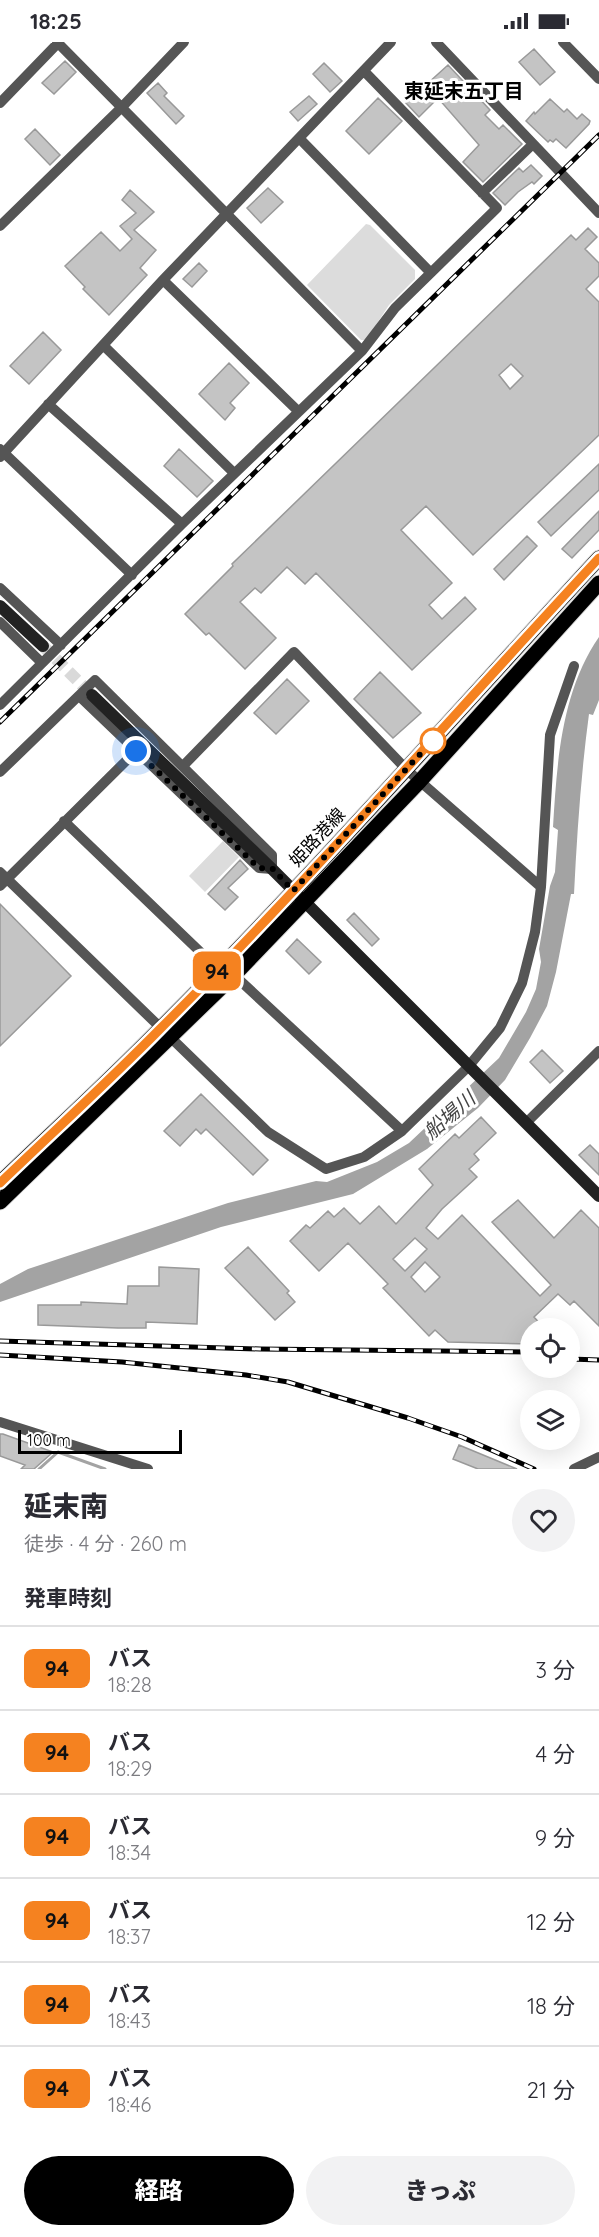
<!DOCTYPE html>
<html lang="ja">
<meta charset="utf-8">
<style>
body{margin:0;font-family:Quicksand,"Noto Sans JP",sans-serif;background:#f2f2f3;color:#2b2b33;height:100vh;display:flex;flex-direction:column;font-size:22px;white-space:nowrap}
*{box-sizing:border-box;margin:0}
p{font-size:20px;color:#7c7c81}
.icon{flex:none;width:33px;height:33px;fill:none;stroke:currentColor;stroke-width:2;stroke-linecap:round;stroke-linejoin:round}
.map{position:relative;height:1427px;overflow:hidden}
.drawer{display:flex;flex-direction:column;background:#fff;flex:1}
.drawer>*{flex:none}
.badge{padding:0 12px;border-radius:9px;font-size:21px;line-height:39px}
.fabs{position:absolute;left:520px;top:1276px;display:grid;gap:12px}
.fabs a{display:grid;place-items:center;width:60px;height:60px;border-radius:50%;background:#fff;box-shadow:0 6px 24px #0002;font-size:30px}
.scale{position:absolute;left:18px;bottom:15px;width:164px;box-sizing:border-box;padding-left:6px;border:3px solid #000;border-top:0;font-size:16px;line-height:21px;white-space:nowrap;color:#000;-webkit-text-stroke:4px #fff;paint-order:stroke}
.you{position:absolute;width:30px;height:30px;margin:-15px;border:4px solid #fff;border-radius:50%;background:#1a73e8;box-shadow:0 0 0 9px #1a73e833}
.map>.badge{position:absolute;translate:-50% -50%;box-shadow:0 0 0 3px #fff}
h2{padding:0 24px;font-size:22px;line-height:54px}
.round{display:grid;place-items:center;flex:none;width:63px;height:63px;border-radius:32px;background:#f2f2f3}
.head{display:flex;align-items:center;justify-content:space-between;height:102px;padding:0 24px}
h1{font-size:28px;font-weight:800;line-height:45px}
.button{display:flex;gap:12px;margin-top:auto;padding:12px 24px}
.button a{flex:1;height:69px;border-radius:36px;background:#000;color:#fff;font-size:24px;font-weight:800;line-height:69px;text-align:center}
.button a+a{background:#f2f2f3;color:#2b2b33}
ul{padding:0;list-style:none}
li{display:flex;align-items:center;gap:18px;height:84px;padding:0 24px;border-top:2px solid #e1e1e2}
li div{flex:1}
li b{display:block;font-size:22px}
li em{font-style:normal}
li .badge{min-width:66px;font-weight:700;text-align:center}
.status{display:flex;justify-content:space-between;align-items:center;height:42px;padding:0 30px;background:#fff;direction:ltr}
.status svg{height:16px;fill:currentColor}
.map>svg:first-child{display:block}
.green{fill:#dcdcdc}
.water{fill:#a3a3a3}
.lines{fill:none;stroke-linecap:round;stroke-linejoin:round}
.stream{stroke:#a3a3a3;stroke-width:3}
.building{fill:#c4c4c4;stroke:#999;stroke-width:1.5;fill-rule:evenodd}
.secondary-tunnel{stroke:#d9d9d9;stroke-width:12;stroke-dasharray:12 6;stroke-linecap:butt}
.primary-casing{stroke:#dbdbdb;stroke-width:17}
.street{stroke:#555;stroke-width:10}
.secondary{stroke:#222;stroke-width:12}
.primary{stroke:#000;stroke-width:15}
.rail-casing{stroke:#000;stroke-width:5}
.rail{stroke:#fff;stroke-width:3;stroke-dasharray:9;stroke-linecap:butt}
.line-casing{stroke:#fff;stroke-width:14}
.line{stroke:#f58220;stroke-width:9}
.walk{stroke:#000;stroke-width:6;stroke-dasharray:0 10.8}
.stop-dot{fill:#fff;stroke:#f58220;stroke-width:3}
.labels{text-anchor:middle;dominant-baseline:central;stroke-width:6;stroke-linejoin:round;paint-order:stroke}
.street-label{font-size:18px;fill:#000;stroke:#fff}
.neighbourhood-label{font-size:20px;font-weight:bold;fill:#000;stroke:#fff}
.water-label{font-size:20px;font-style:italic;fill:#444;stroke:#fff}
</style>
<div class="status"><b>18:25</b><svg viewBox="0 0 49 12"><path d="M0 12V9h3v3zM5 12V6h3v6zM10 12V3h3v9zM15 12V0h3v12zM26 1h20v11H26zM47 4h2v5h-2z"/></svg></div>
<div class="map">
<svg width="599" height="1427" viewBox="0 0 599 1427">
<rect width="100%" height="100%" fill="#fff"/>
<path class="green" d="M366,182l4,1 45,45v9l-26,26 -23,35h-5l-54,-55z
M223,799l16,16 -34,35 -16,-16z"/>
<path class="water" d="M599,595v63l-6,15 -4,-1c-8,59 -12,120 -15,180h-3l-15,78 -9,34 -17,32 -25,42 -27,28 -51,41 -74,45 -132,33 -221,75v-18l28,-15 200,-66 88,-22 11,1 50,-20 32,-19 90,-85 27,-46 10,-23 5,-27 -2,-13 11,-63 5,-14 3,-42 -5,-3c4,-64 8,-135 46,-190z"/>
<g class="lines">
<path class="stream" d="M39,1427l19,-17 47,17"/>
</g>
<path class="building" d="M534,7l21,23 -15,13 -21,-23z
M65,19l11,11 -22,22 -12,-11z
M324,21l18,18 -12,11 -17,-18z
M448,23l42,45 -5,5 14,14 4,-4 19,19 -39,38 -20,-20 16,-17 -41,-47 -19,19 -13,-14z
M158,41l9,10 -3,3 20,20 -8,8 -29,-31z
M309,54l8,8 -19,17 -8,-9z
M378,56l24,23 -33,33 -23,-23z
M550,57l14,13 3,-3 10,10 5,-5 8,7 -1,3 -23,24 -10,-9 -3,3 -3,-2 -2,2 -22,-21 8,-9 1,2z
M35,87l25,26 -10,10 -25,-26z
M531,123l11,11 -8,8 -2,-2 -14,10 -13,13 -12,-12 26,-25 4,4z
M268,146l15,14 -22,21 -14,-15z
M130,148l24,22 -20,18 22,20 -16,18 7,7 -38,40 -26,-26 2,-2 -20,-21 36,-34 19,19 12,-12 -12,-13 16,-13 -14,-13z
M588,186l9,9 -12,12 14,14v13l-13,13 13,13v133l-126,120 -47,-49 -25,24 51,53 -23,22 13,14 23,-22 11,12 -64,61 -96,-97 -11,11 -18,-17 -26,26 -6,-5 -15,14 36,36 -31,31 -36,-36 -3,2 -21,-21 48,-48 -1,-2 339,-329 5,5zM511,322l12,12 -13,13 -11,-14z
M199,221l8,8 -15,16 -9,-8z
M43,290l18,18 -32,34 -19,-18z
M229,321l20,20 -19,20 5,5 -10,12 -26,-26z
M179,407l34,32 -16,16 -33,-31z
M599,422v26l-48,46 -13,-14z
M599,469v19l-27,28 -10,-9z
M527,494l10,10 -33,34 -10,-11z
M380,630l41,41 -28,25 -39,-39z
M287,637l22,22 -33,33 -22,-21z
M240,818l8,9 -20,19 10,9 -13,13 -17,-16z
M0,862l71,72 -71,70z
M354,871l25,26 -7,7 -25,-26z
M297,897l24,23 -12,12 -23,-23z
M542,1008l21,21 -13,12 -20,-21z
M201,1052l67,66 -15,15 -47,-46 -5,5 -5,-5 -16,17 -16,-15z
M481,1075l15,16 -22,21 5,6 -10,9 8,8 -35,32 -16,19 12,11 24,-24 78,81 11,-11 -59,-63 26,-22 36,38 27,-28 18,18v98l-25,-25 -4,4 -12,-11 -24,23 11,12h-14v15l-83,-2 -13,-12 -6,6 -46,-48 5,-4 -40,-41 -29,28 -29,-30 16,-16 4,3 18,-17 6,6 10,-9 16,16 19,-18 17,18 37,-39 -14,-16 36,-35 4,4zM415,1196l12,11 -22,22 -12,-12zM425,1220l15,15 -15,15 -14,-15z
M590,1103l9,9v21l-20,-20z
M248,1205l41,44 -2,2 8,9 -20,18 -50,-52z
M159,1225l40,2 -2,55 -51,-2v6h-28l-80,-3v-20h43v-3l46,2 1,-18h31z
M0,1392h3l50,18 -19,17h-13l4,-4 -25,-9z
M459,1403l58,24h-39l-25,-10z"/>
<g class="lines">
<path class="secondary-tunnel" d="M43,604l49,49"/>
<g class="primary-casing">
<path id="primary" d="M0,1141c53,-51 108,-101 160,-154 152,-152 293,-313 439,-471
M0,1160l234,-227 186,-194 179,-198"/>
</g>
<path class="street" d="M57,0l305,309
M436,0l163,171
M563,0l36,37
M0,61l59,-61
M300,97l130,133
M482,151l51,-49
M0,184l122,-119 62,-65
M163,238l135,131
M104,304l130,127
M48,362l134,120
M0,407l132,126
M0,415l163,-177 228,-238
M0,546l61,57
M0,580l42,41
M0,663l182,-181 180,-173 33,-43 102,-100 -133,-137
M183,724l111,-114 113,118 134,117
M0,730l95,-92 177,175v14l-13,-1 -180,-172
M64,779l154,148
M0,830l268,260 58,37 38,-12 38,-26 66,-64 32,-39 22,-45 13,-51 6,-45 9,-152 24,-69
M0,844l136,-135
M234,933l168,156
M526,1081l73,-72
M0,1380l148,47
M574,1427l25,-12"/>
<path class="secondary" d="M0,564l43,40
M92,653l180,174 327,327"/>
<use href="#primary" class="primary"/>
<g class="rail-casing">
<path id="rail" d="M0,680l599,-587
M0,1299l260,8 271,3
M0,1313l122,7 124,13 42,7 120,36 54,19 72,32
M570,1317l29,1"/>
</g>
<use href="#rail" class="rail"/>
</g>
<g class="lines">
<g class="line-casing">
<path id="line" d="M0,1141c53,-51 108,-101 160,-154 152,-152 293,-314 439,-471"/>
</g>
<use href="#line" class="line"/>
<path class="walk" d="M136,709l123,117 14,1 20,22 144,-155 -4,5"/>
</g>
<circle class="stop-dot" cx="433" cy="699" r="12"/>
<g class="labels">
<g class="street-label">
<text transform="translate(317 795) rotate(-47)">姫路港線</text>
</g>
<g class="neighbourhood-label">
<text x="464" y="48">東延末五丁目</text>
</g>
<g class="water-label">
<text transform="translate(449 1073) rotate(-41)">船場川</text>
</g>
</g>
</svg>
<div class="fabs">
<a><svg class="icon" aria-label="locate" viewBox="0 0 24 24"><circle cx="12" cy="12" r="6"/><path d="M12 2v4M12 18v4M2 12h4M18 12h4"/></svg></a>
<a><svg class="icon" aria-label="layers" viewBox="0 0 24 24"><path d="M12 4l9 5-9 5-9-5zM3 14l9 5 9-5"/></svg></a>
</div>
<div class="scale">100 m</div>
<div class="you" style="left:136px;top:709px"></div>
<b class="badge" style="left:217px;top:929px;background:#f58220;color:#111">94</b>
</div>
<section class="drawer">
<div class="head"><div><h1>延末南</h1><p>徒歩 · 4 分 · 260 m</p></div><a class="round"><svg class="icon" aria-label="heart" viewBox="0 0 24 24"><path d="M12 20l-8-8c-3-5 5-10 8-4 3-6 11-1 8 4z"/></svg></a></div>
<h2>発車時刻</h2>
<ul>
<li><span class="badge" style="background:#f58220;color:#111">94</span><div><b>バス</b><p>18:28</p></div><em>3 分</em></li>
<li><span class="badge" style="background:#f58220;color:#111">94</span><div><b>バス</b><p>18:29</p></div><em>4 分</em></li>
<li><span class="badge" style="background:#f58220;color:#111">94</span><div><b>バス</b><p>18:34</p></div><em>9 分</em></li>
<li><span class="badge" style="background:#f58220;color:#111">94</span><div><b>バス</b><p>18:37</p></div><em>12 分</em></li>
<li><span class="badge" style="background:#f58220;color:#111">94</span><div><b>バス</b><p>18:43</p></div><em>18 分</em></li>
<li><span class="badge" style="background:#f58220;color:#111">94</span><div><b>バス</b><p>18:46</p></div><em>21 分</em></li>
</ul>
<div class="button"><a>経路</a><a>きっぷ</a></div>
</section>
